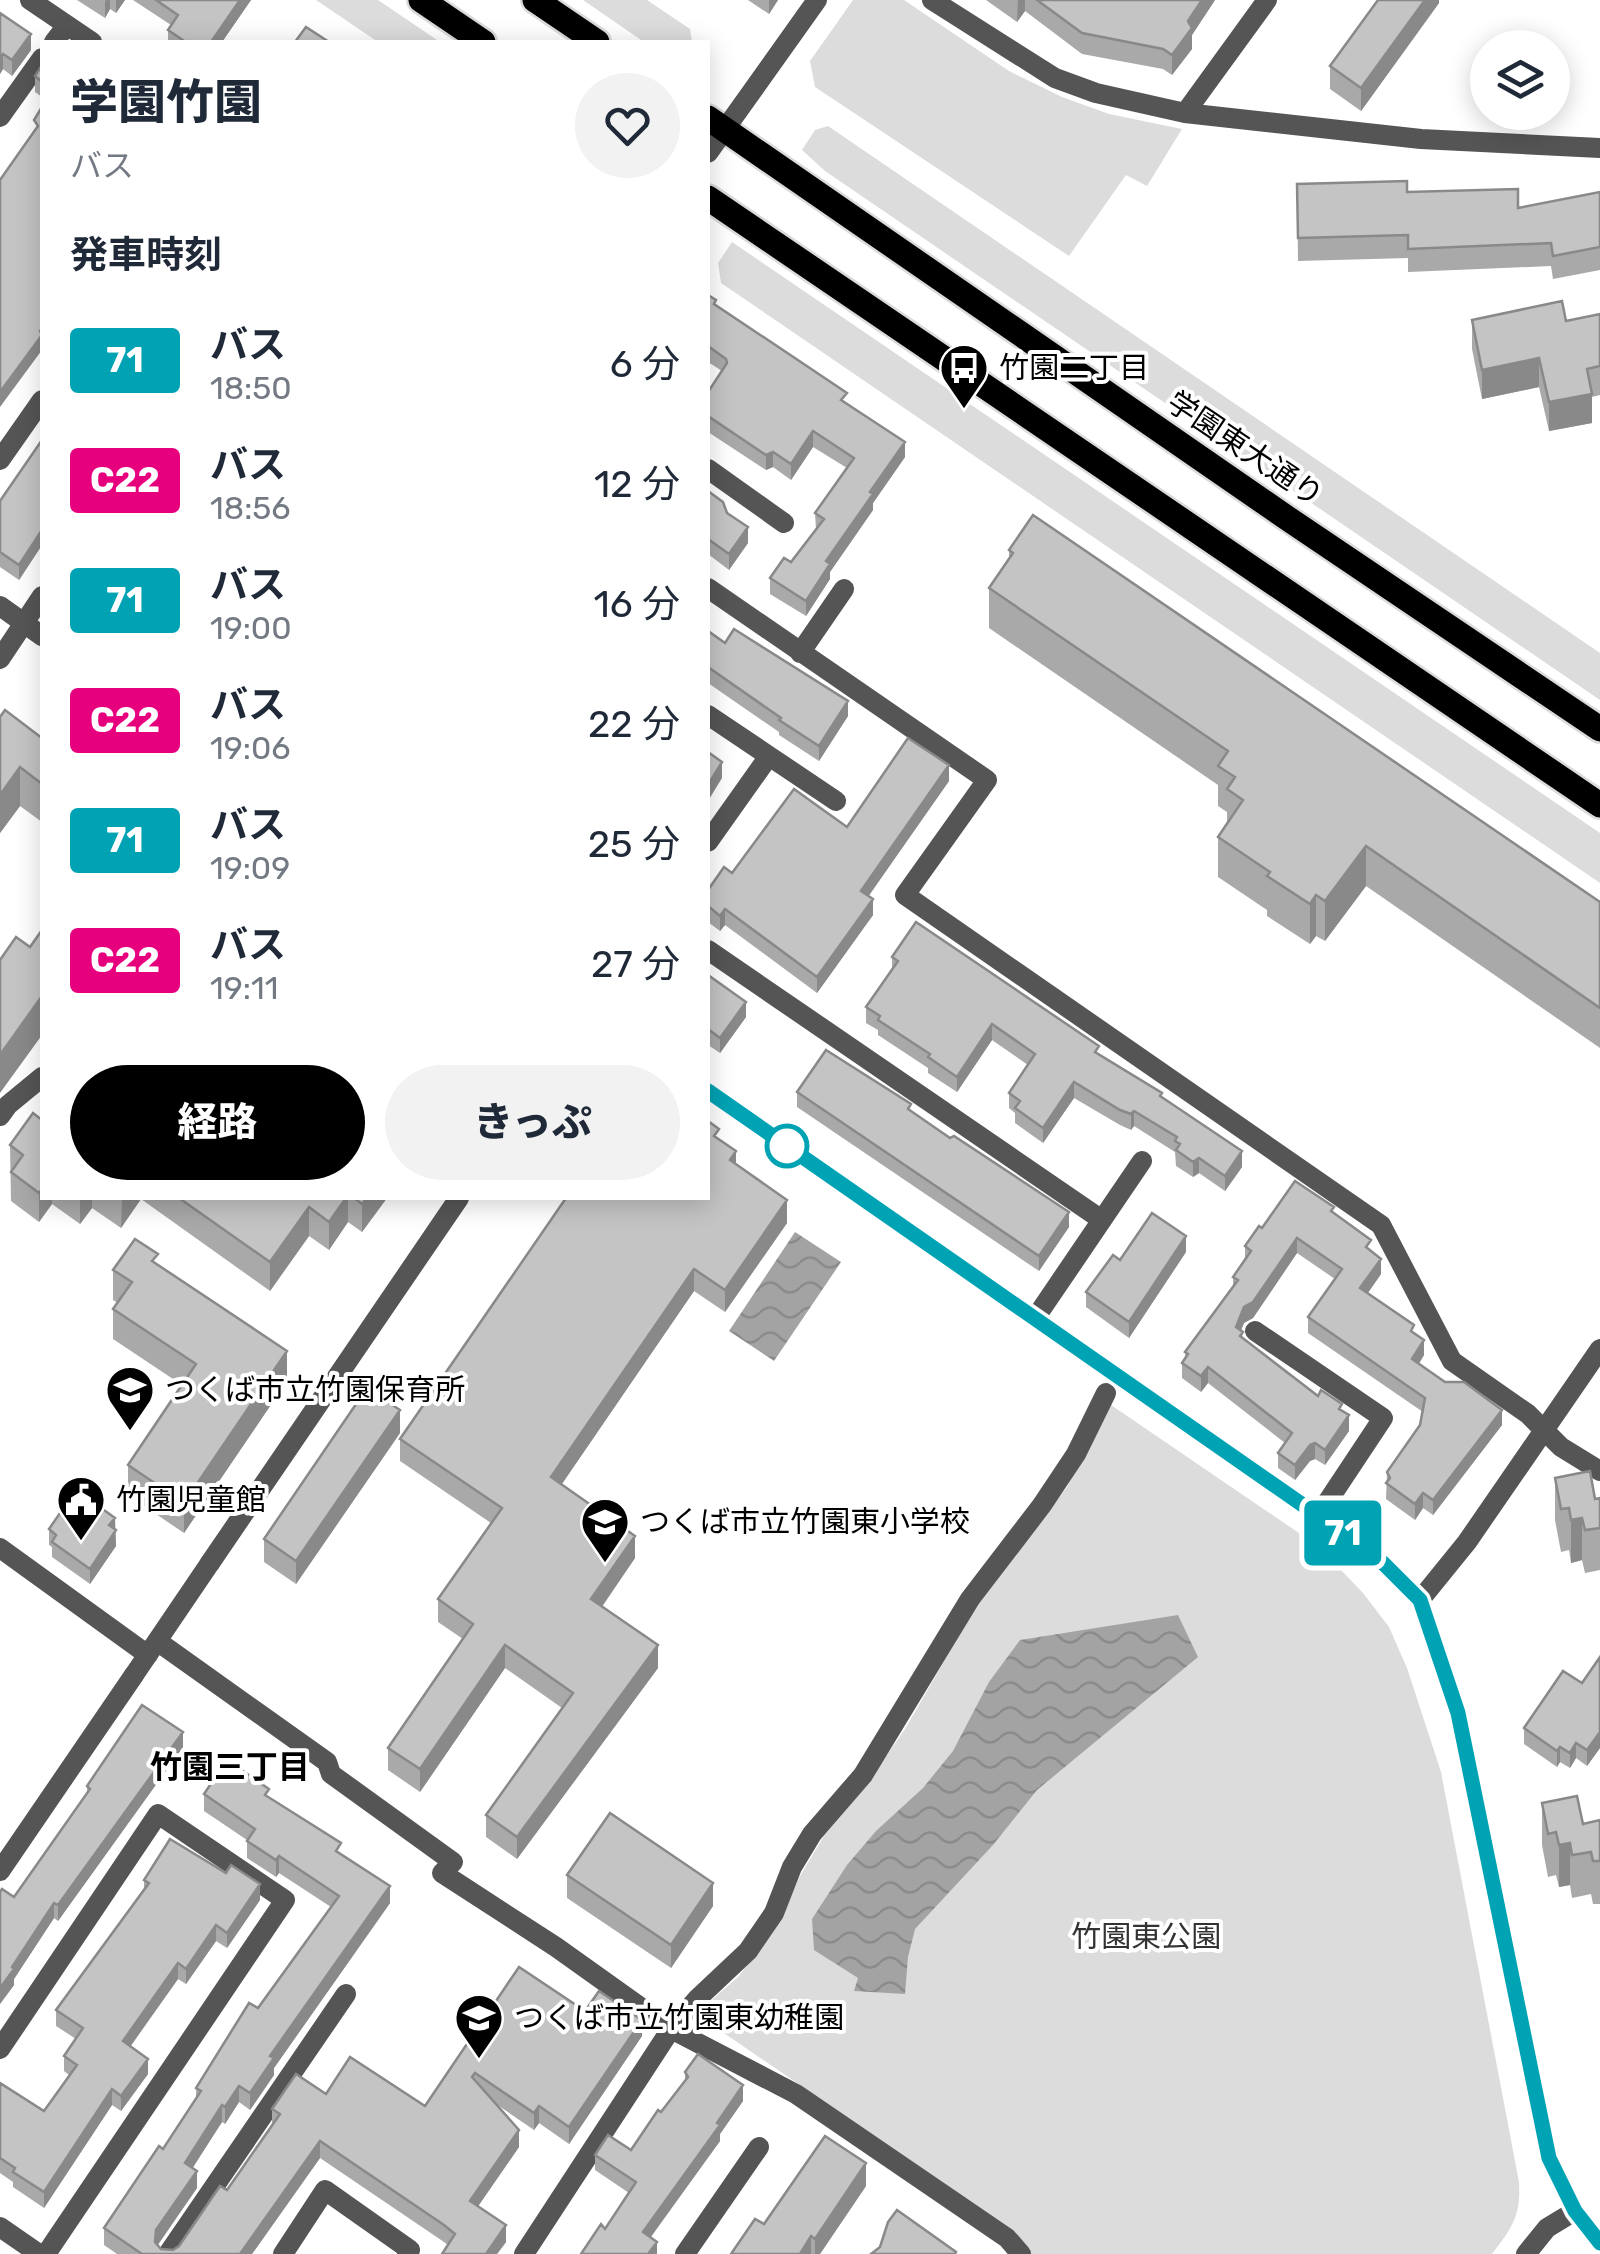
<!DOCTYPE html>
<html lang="ja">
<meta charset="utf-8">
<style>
body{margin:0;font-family:Rubik,"Noto Sans JP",sans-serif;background:#f2f2f3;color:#1f2937;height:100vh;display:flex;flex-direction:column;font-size:38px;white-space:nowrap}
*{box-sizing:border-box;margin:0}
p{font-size:32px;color:#747a83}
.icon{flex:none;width:55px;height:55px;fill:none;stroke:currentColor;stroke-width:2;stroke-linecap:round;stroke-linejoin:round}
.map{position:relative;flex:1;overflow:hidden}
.sheet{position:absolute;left:40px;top:40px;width:670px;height:1160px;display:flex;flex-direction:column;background:#fff;border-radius:0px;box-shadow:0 5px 25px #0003}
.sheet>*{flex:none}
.badge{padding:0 20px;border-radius:8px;font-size:35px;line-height:65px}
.tools{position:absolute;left:1470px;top:30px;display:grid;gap:20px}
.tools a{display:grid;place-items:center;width:100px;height:100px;border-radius:50%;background:#fff;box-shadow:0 5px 25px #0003;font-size:50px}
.map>.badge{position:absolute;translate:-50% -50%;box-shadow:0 0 0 5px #fff}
h2{padding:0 30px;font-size:38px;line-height:90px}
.round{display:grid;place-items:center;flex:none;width:105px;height:105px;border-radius:52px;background:#f2f2f3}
.head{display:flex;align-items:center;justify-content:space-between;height:170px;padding:0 30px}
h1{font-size:48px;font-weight:800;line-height:75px}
.cta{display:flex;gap:20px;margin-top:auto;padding:20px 30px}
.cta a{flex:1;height:115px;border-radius:60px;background:#000;color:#fff;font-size:40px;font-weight:800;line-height:115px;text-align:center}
.cta a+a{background:#f2f2f3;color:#1f2937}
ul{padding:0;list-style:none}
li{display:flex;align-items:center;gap:30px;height:120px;padding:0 30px}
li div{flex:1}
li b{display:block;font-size:38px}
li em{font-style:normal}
li .badge{min-width:110px;font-weight:700;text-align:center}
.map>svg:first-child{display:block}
.green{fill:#dcdcdc}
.water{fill:url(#water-waves)}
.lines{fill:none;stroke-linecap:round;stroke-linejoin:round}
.primary-casing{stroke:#dbdbdb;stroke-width:30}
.pedestrian{stroke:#555;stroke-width:20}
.minor{stroke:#555;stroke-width:20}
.tertiary{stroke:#555;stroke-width:20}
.primary{stroke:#000;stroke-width:25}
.wall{fill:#a9a9a9}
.shaded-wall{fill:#898989}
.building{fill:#c4c4c4;stroke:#898989;stroke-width:2.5}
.line-casing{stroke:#fff;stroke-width:22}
.line{stroke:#00a3b4;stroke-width:15}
.stop-dot{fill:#fff;stroke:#00a3b4;stroke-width:5}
.labels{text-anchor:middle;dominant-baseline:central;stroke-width:8;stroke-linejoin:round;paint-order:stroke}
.poi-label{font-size:30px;fill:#000;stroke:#fff;text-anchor:start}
.street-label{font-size:30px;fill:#000;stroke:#fff}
.park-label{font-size:30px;fill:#333;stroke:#fff}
.neighbourhood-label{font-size:32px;font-weight:bold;fill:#000;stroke:#fff}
</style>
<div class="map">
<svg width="1600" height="2254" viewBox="0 0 1600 2254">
<defs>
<pattern id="water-waves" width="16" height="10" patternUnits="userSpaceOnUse" patternTransform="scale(2.5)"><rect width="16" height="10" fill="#a3a3a3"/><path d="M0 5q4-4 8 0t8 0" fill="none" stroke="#8b8b8b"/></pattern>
</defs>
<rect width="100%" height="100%" fill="#fff"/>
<path class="green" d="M316,0h62l62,42h-62z
M583,0h64l43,29 2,13h-48z
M853,0h51l105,71 53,26 47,17 73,15 -35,57 -21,-11 -57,81 -254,-169 -5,-26z
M828,126l772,527v47l-775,-529 -23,-21 13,-20z
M732,242l868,591v50l-879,-600 -3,-20z
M1111,1405l207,141 45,47 26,34 18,41 34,104 78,410c2,34 -7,46 -27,72h-463l-14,-22 -319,-218 42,-37 34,-43 28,-58 24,-40 40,-48 41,-59 70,-121 92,-121z"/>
<path class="water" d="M795,1232l46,30 -67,99 -45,-30z
M1178,1615l20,42 -161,133 -44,55 -78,84 -7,28 -3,37 -51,-3 4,-13 -44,-28 -2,-31 35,-54 29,-34 47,-43 30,-37 36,-69 31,-42z"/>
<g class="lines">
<g class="primary-casing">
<path id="primary" d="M421,0l62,42
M535,0l62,42
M708,118l579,400 313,211
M708,198l892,607"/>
</g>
<path class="pedestrian" d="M708,588l279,192 -82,115 476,330 71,136 76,53 33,33 39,24
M800,653l44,-64
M0,1116l8,-11 34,-28
M0,1548l148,107
M157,1641l170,121 4,12 122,88 -11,11 114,74 115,82 125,65 211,144 14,16
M134,1675l76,-112
M524,2254l147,-225 26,-30 51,-48 26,-38 18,-46 20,-33 51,-59 107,-176 72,-94 34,-51 30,-61"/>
<path class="minor" d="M30,0l62,42
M932,0l123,78 41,15 89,20 236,26 179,9
M54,42l13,-17
M1185,113l82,-113
M0,117l42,-59
M0,460l42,-60
M708,469l76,54
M0,659l42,-63
M708,715l61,41 -61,86
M769,756l67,45
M708,950l394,270
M1036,1317l106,-156
M1255,1331l128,87 -65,98
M210,1563l249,-365
M0,1871l134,-196
M0,2049l158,-235 127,86 -239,354
M168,2254l178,-260
M283,2254l42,-64 85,60 -3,4
M685,2254l74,-107"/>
<path class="tertiary" d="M708,153l109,-153
M0,606l42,30
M708,1091l668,465 44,44 38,113 91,445 26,53 25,32
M1420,1600l47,-58 133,-193
M0,2227l39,27
M1526,2254l21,-26 28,-17"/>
<use href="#primary" class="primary"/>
</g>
<path class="wall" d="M77,0h48l-9,13 -6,-4 -5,9z
M133,0h118l-29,42h-54v-12l3,-5z
M748,0h30l-9,14z
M986,0h229l-23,35v14l-20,26 -9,-6 -81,-15 -57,-43 -8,11z
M1439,0v3l-78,108 -31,-22v-23z
M0,13l31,37 -19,26 -9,-7 -3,5z
M42,65v32l-7,-5v-16z
M1297,184l110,8 111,16 82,-16v78l-47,9 -2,-13 -143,6v-14l-110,3z
M708,295l8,11 131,97 58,54 -32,46v7l-43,62v7l-24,37 -36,-22v-16l21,-16 25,-33 -1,-16 32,-45 -34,-21 -22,33 -18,-13 -7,3 -58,-38v-40l14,-21 -14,-9z
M1600,314v81l-8,2v26l-43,8 -10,-44 -57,12 -10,-50v-29l94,1z
M42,440v105l-23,35 -19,-13v-66z
M708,491l19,22 21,30 -19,27 -21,-16z
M1009,550l591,352v146l-234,-162 -41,55 -9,-5 -6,8 -43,-28v-6l-49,-33v-40l9,-13v-12l-9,-6v-21l-229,-157v-40l20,-29z
M708,631l17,12 123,73 -29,45 -40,-26v-3l-71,-49z
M0,717l42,21v84l-22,-16 -20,27z
M949,781l-81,115 5,19 -56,78 -92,-68 -5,6 -12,-9v-32l24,-17 115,-46z
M892,957l207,98 63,43 80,69 -17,24 -26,-18 -6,4 -17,-11 -1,-14 -41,-26 -3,4 -11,-5 -46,-27 -31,45 -28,-20v-10l-6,-5v-15l19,-28 -36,-25 -35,52 -29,-19v-5l-50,-33v-5l-12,-7v-16l26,-38z
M708,975l38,42 -26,36 -12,-8z
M797,1092l114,19 39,27 119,89 -30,44 -242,-164z
M33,1113l9,85h345l-25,34 -14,-10 -19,28 -20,-14 -39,55 -129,-92 -20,29 -29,-20 -12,16 -28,-20 -13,18 -28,-21 -1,-56z
M719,1139l17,26 51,58 -62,89 -31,-21 -133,194 74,73 -33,49 56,61 -141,191 -31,-22v-22l76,-107 -57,-40 -85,124 -32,-22v-22l75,-109 -25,-17v-23l53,-76 -91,-62v-22z
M1334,1213l37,38 10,23 -13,19 46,40 10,22 -5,9 83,61 -69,90 -10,-7 -8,12 -29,-21 1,-27 33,-47 3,-13 -115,-79v-16l27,-38 -38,-26 -44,65 -9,5 -3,7 2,8 75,58 24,15 7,20 -24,34 -10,-6 -5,2 -15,19 -17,-12v-15l7,-10 -77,-60 -7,9 -19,-14v-15l3,-4v-7l48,-65v-10l12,-17v-14z
M1186,1252l-57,86 -43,-31v-15l34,-32z
M158,1265l129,116 -103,152 -56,-38v-30l54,-80 -69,-46v-30l5,-6 -5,-3v-30z
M400,1433l-104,151 -32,-22v-23z
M1555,1478l40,21 5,-1v72l-15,3 -3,-13 -11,3 -2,-13 -8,2 -6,-32z
M49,1529h66l1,17 -26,38 -38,-27v-10l-3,-2z
M1600,1657v91l-13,18 -11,-8 -6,10 -10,-6 -3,5 -33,-23v-16l58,-45z
M183,1747l-125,174 -4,-3 -40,61v6l-14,19 14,-107 73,-104v-7z
M204,1794l65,4 72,56 49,49 -116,165v7l-24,35 -11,-8 -14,22 -3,-2 -30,46 5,20 -39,57 3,4 12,1 6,-4 48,-56 45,-64v-17l54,-15 99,12 94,-139 66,44 57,25 -73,108 -30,-21 -5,7 -38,-26 23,43 -41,59 28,36 -9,12h-55l6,-9 -4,-3 -124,-84 -68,96h-135l-13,-9v-17l59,-79 33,-51v-10l62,-80 73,-101 -52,-34 -3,4 -29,-19v-18l-43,-29z
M1542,1803l41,21 17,-4v84h-7l-2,-10 -19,4 -2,-13 -11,2 -3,-12 -8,2 -6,-32z
M567,1875l146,31 -42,62 -104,-70z
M144,1880l116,20 -33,48 -11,-7 -30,43 -8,-5 -48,67 18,28 -27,37 -9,-6 -68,103 -31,-21v-5l-13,-9v-90l44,28 25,-36 -5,-4v-15l12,-17 -20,-13v-16l88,-120z
M685,2072l58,29 -23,33v7l-70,96 7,17 -52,-25 24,-36 -34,-23v-15l36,-5 54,-69z
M866,2186l-46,68h-89l33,-30z"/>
<path class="shaded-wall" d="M106,0h4v9l-5,9v-16z
M116,0h9l-9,13z
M240,0h11l-29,42h-11z
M769,0h9l-9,14z
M1018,0h7v11l-8,11z
M1202,0h13l-23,35v14l-20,26v-20l16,-34z
M1425,0h14v3l-78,108v-23z
M31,34v16l-19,26v-16z
M3,54v15l-3,5v-16z
M42,328v22l-42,57v-15z
M1539,358v29l-57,12v-29z
M1592,394v29l-43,8v-29z
M813,431v16l-22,33v-16z
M905,442v15l-32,46v7l-43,62v7l-24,37v-15l20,-40z
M773,452v15l-7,3v-15z
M748,527v16l-19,27v-16z
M42,530v15l-23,35v-15z
M848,701v15l-29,45v-15z
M722,762v16l-14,23v-16z
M949,765v16l-88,126v-16z
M20,767v39l-20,27v-38z
M1366,846v40l-41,55v-40z
M1316,895v41l-6,8v-40z
M873,899v16l-56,78v-16z
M725,909v16l-5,6v-15z
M42,996v39l-42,58v-38z
M746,1002v15l-26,36v-15z
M992,1024v16l-35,52v-15z
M1074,1082v16l-31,45v-15z
M1134,1111v15l-3,4v-16z
M736,1151v22l-6,-13z
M1242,1151v16l-17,24v-15z
M1199,1158v15l-6,4v-15z
M42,1189v9h10v6l-13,18v-29z
M80,1198h12v10l-12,16z
M122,1198h19v1l-20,29z
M346,1198h2v24l-19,28v-28z
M367,1198h20l-25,34v-28z
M787,1200v23l-62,89v-22z
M309,1207v29l-39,55v-29z
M1069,1212v15l-30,44v-15z
M1186,1236v16l-57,86v-16z
M1297,1238v15l-44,65 -9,5 -8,19v-15l8,-20z
M1381,1259v15l-21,30v-16z
M694,1269v22l-143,209v-23z
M1424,1340v15l-12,19v-15z
M287,1351v30l-103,152v-30z
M1208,1367v16l-7,9v-16z
M400,1410v23l-104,151v-23z
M1502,1410v15l-69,90v-15z
M1349,1415v16l-24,34v-15z
M1315,1443v16l-5,2 -15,19v-15l15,-20z
M1423,1493v15l-8,12v-16z
M115,1518l1,28 -26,38v-15l19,-44z
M1582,1518v42l-11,3v-43z
M635,1536v22l-44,64v-23z
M505,1645v23l-85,124v-23z
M658,1645v23l-141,191v-22z
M183,1732v15l-125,174v-16z
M1600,1732v16l-13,18v-16z
M1576,1743v15l-6,10v-15z
M1560,1747v15l-3,5v-16z
M1570,1843v42l-11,2v-42z
M279,1856v17l-3,4v-17z
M713,1883v23l-42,62v-23z
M260,1884v16l-33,48v-15z
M390,1886v17l-116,165v7l-24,35v-17l20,-37z
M54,1903v15l-40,61v6l-14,19v-16l12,-21z
M216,1925v16l-30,43v-15z
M178,1963v16l-55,78v-16z
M642,2020v16l-73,108v-17z
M148,2059v15l-27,37v-15z
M743,2085v16l-23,33v7l-77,107v-16z
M239,2086v16l-14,22v-17z
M112,2089v16l-68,103v-16z
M222,2105v17l-37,58v-17z
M539,2106v17l-5,7v-17z
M519,2130v17l-49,71v-17z
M320,2141v17l-68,96h-12z
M866,2163v23l-46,68h-5v-15z
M197,2171v17l-41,59 -1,7 1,-24z
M506,2225v17l-9,12h-11z
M811,2236v18h-11z
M657,2242v12h-9z"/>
<path class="building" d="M156,0h84l-29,42h-28l1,-1 -16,-11 10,-15z
M1037,0h165l-14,21 4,7 -20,27 -9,-6 -81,-16z
M1378,0h47l-64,88 -31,-22z
M0,13l31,21 -19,26 -9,-6 -3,4z
M306,27l23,15h-34z
M42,65v17l-7,-6z
M42,107v221l-2,3 2,4 -42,57v-212l38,-54 -4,-6z
M1407,181v11l111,-3v19l82,-16v55l-47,9 -2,-13 -143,6v-14l-110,3 -1,-54z
M708,295l8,5 -2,4 133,89 -6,7 64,42 -35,50 3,2 -47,67 4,3 -24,37 -36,-23 14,-20 7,4 33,-43 -9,-6 39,-55 -41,-27 -22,33 -18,-12 -7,3 -58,-39v-24l19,-29 -1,-4 -18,-13z
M1562,301l4,20 34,-7v52l-13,3 5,25 -43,8 -10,-44 -57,12 -10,-50z
M42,440v90l-23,35 -19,-13v-51z
M708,491l15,11 4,11 21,14 -19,27 -21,-15z
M1033,515l567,387v106l-234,-162 -41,55 -9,-6 -6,9 -43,-28 3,-4 -52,-35 25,-37 -16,-11 8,-12 -17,-11 10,-15 -239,-163 24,-35 -4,-3z
M734,629l114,72 -29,45 -40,-26 2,-2 -73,-51v-36l17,12z
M5,710l37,28v46l-22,-17 -20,28v-78z
M908,738l41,27 -88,126 12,8 -56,78 -92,-68 -5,7 -12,-10v-16l16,-23 8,6 62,-84 53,38z
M708,752l14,10 -14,23z
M916,922l183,124 -4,6 67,41 -2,3 82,55 -17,25 -26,-18 -6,4 -17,-12 4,-6 -5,-3 2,-4 -43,-26 -3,3 -11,-4 -46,-28 -31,46 -28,-20 5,-7 -11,-8 26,-39 -43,-30 -35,53 -29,-20 2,-3 -52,-34 2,-4 -14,-9 32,-46 -6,-4z
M42,930v66l-42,59v-95l16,-23 14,10z
M708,975l38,27 -26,36 -12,-9z
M826,1050l85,54 -3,5 42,29 4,-2 115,76 -30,44 -242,-164z
M33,1113l9,7v69l-3,4 -28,-21 12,-17 -13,-10z
M708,1121l11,8 -5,7 22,15 -6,9 57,40 -62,90 -31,-21 -143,208 84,59 -44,63 67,46 -141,192 -31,-22 87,-122 -68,-48 -85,124 -32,-21 85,-124 -35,-25 64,-91 -102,-69 166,-241h142z
M1295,1181l39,26 -3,4 40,29 -5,7 15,12 -21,29 54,37 -3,6 13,9 -12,19 33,23h19l38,28 -69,90 -10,-7 -8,11 -29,-21 4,-5 -3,-6 33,-47 5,-27 -117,-81 34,-48 -45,-31 -44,64 -9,5 -8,20 7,5 -3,4 78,60 3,-6 21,14 -3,5 10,6 -24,35 -10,-7 -5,2 -15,20 -17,-12 14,-20 -84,-66 -7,9 -19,-13 6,-9 -3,-2 53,-72 -5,-3 18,-26 -6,-5 14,-20 3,2z
M179,1198h167l-17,24 -20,-15 -39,55z
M354,1198h13l-5,6z
M1152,1213l34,23 -57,86 -43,-30 27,-37 7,5z
M135,1239l23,15 -6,7 135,90 -103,152 -56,-38 68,-101 -83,-55 19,-27 -19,-12z
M367,1388l33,22 -104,151 -32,-22z
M1590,1471l5,28 5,-1v30l-15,2 -3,-12 -11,2 -2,-12 -8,1 -6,-31z
M76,1490l39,28 -6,7 7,5 -26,39 -38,-27 4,-7 -7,-6z
M1600,1657v75l-13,18 -11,-7 -6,10 -10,-6 -3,4 -33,-23 39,-57 19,12z
M142,1705l41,27 -125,173 -4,-2 -42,64 2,2 -14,19v-96l2,-3 12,8 76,-108 -3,-3z
M227,1760l42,29 -4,6 76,48 -5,8 54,35 -120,170 4,2 -24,35 -11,-7 -14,21 -3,-2 -37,58 12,8 -41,59 -1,12 6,7 12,1 6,-4 41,-60 7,4 53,-76 -8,-5 24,-35 30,20 24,-37 75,49 94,-139 66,44 14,-20 43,29 -73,107 -30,-21 -5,7 -59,-40 -3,4 47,53 -49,71 36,24 -20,29h-44l13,-20 -11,-9 -124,-84 -80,113h-98l-38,-26 55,-82 4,3 38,-58 -5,-3 53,-85 9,5 81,-112 -60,-40 -3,4 -29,-19 8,-12 -51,-35z
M1577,1796l6,28 17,-4v41h-7l-2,-9 -19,3 -2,-12 -11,2 -3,-13 -8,2 -6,-31z
M610,1813l103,70 -42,62 -104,-70z
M170,1839l56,34 5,-8 29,19 -33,49 -11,-8 -30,44 -8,-6 -55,78 25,18 -27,37 -9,-7 -68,103 -31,-20 2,-4 -15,-10v-75l44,28 33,-46 -13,-9 19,-28 -27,-18 93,-127 -5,-3z
M698,2054l45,31 -26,38 3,2 -77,107 14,10 -9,12h-67l20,-30 4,5 31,-47 -41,-27 13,-20 23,15 27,-40 3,2 27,-35 -3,-5z
M825,2136l41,27 -51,76 -4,-3 -11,18h-69l24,-35 9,5z
M897,2210l59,42 -1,2h-84l9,-7 8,-25z"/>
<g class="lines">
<g class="line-casing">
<path id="line" d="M708,1091l668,465 44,44 38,113 91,445 26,53 25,32"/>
</g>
<use href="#line" class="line"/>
</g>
<defs>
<g id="bus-pin" transform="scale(2.5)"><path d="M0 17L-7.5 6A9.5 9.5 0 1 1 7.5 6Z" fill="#000" stroke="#fff"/><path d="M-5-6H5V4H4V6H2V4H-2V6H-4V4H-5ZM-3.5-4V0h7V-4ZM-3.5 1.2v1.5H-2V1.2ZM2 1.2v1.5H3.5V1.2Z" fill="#fff"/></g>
<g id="school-pin" transform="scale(2.5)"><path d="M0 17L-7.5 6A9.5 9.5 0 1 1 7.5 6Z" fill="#000" stroke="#fff"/><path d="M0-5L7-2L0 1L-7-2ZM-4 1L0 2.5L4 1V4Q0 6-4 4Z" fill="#fff"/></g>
<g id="civic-pin" transform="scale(2.5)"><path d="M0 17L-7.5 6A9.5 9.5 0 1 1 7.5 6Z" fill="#000" stroke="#fff"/><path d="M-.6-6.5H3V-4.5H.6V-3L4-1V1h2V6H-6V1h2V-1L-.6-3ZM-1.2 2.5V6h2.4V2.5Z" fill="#fff"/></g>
</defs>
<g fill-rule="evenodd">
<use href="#bus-pin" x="964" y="368"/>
<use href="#school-pin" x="130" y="1390"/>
<use href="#civic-pin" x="81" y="1500"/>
<use href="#school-pin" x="605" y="1522"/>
<use href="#school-pin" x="479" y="2018"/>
</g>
<circle class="stop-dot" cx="787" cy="1146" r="20"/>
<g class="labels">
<g class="poi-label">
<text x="999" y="368">竹園二丁目</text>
<text x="165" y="1390">つくば市立竹園保育所</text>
<text x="116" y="1500">竹園児童館</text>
<text x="640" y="1522">つくば市立竹園東小学校</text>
<text x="514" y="2018">つくば市立竹園東幼稚園</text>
</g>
<g class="street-label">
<text transform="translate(1245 449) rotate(34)">学園東大通り</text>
</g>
<g class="park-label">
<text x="1146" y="1937">竹園東公園</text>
</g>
<g class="neighbourhood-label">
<text x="230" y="1767">竹園三丁目</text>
</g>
</g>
</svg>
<div class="tools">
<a><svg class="icon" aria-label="layers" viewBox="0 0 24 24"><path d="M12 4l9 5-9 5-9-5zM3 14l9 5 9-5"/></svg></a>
</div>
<b class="badge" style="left:1343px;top:1533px;background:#00a3b4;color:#fff">71</b>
<section class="sheet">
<div class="head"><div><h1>学園竹園</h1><p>バス</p></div><a class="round"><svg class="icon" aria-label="heart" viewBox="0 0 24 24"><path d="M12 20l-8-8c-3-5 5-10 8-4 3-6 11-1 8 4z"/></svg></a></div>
<h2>発車時刻</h2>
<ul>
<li><span class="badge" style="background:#00a3b4;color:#fff">71</span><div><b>バス</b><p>18:50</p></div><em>6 分</em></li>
<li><span class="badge" style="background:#e6007e;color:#fff">C22</span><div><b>バス</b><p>18:56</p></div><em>12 分</em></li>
<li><span class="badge" style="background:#00a3b4;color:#fff">71</span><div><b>バス</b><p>19:00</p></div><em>16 分</em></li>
<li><span class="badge" style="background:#e6007e;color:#fff">C22</span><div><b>バス</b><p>19:06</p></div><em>22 分</em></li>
<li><span class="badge" style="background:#00a3b4;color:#fff">71</span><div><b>バス</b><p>19:09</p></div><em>25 分</em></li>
<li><span class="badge" style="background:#e6007e;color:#fff">C22</span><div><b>バス</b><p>19:11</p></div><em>27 分</em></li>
</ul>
<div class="cta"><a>経路</a><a>きっぷ</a></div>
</section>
</div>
